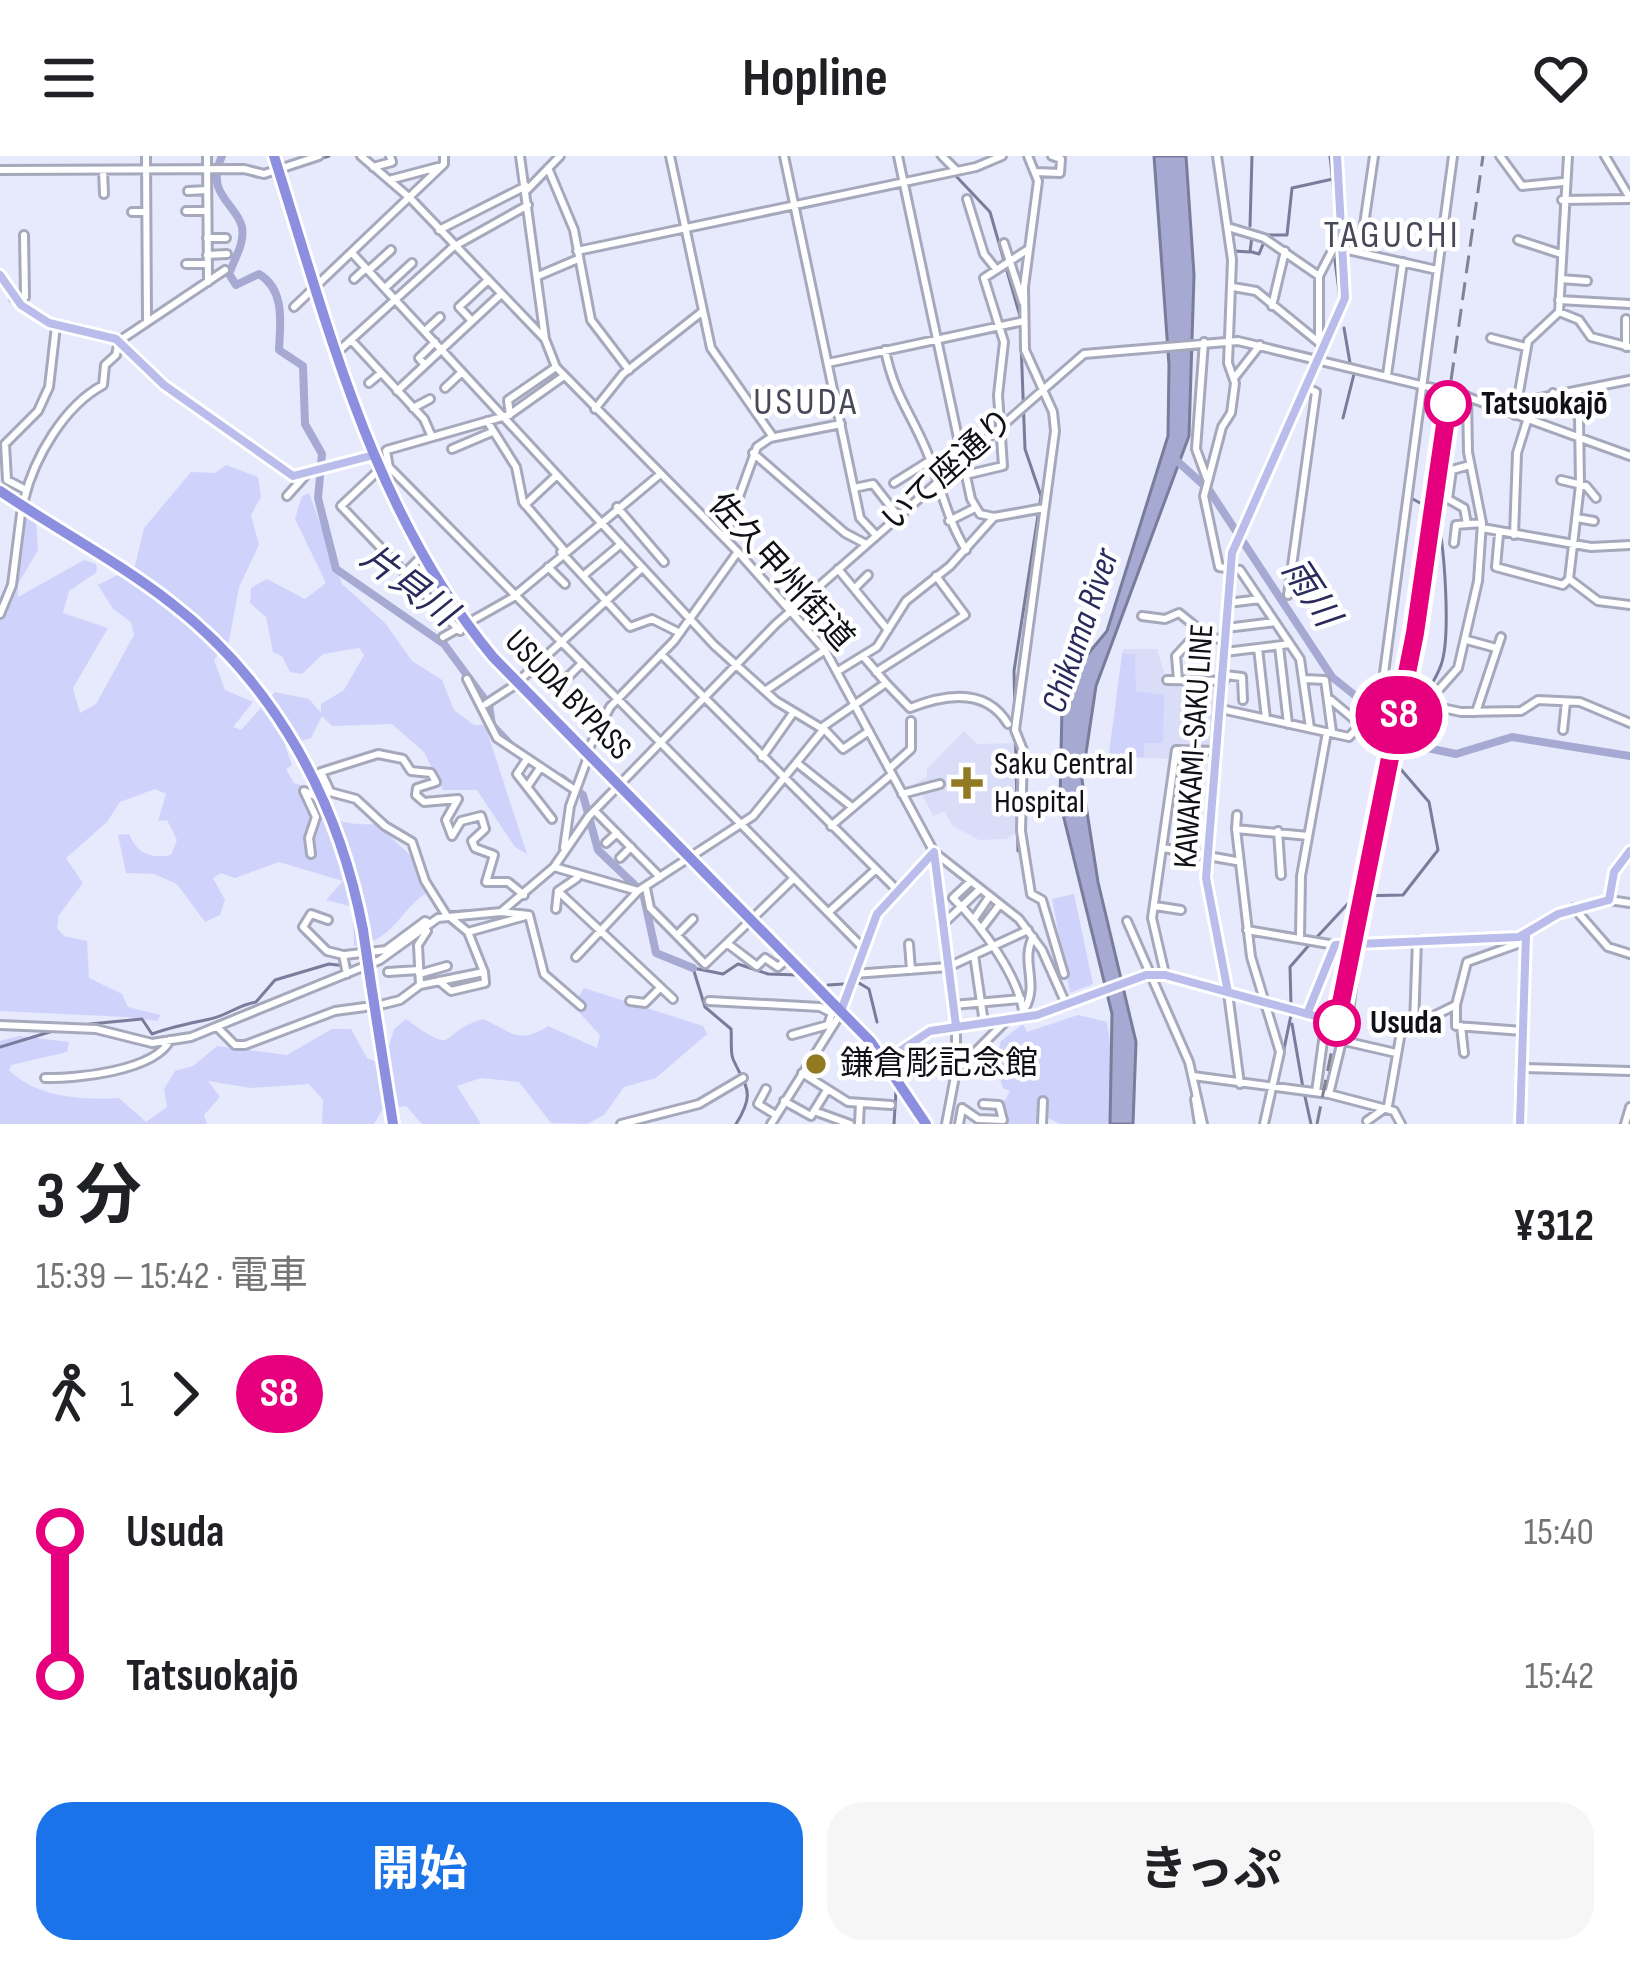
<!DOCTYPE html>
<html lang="ja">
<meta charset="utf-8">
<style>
body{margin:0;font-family:"Sofia Sans Condensed","Noto Sans JP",sans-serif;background:#f6f6f6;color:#202124;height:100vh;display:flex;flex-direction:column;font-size:45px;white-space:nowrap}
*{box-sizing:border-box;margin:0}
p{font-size:39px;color:#757577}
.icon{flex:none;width:66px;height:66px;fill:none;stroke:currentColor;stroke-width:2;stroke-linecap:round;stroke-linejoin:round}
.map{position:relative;height:968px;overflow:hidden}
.side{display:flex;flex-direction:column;background:#fff;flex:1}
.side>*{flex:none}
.badge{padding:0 24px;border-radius:39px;font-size:42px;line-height:78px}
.map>.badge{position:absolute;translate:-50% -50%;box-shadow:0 0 0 6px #fff}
.legs{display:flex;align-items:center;gap:18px;height:132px;padding:0 36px;font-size:39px}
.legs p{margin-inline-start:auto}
.summary{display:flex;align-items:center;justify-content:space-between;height:204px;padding:0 36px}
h1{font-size:66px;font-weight:700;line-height:90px}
.button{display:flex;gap:24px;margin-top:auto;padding:24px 36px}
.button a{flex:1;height:138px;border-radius:36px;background:#1a73e8;color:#fff;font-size:48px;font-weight:700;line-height:138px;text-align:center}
.button a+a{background:#f6f6f6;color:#202124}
ul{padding:0 36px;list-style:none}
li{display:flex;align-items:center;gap:42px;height:144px;font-size:45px}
li i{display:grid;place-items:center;width:18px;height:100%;margin:0 15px;background:currentColor}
li i::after{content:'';width:30px;height:30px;margin:-15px;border:9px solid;border-radius:50%;background:#fff}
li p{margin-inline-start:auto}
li:first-child i{background:linear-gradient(#0000 50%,currentColor 0)}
li:last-child i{background:linear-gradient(currentColor 50%,#0000 0)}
header{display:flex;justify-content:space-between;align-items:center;height:156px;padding:0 36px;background:#fff;font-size:54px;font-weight:700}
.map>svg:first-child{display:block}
.built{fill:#daddf8}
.green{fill:#cfd3fc}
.water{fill:#a6aad2;stroke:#797c9a;stroke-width:3}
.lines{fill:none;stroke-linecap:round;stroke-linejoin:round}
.stream{stroke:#797c9a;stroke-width:3}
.river{stroke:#a6aad2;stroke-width:8}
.minor-casing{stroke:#a6a8bb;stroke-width:12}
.major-casing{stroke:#fff;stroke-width:14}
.highway-casing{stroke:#fff;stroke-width:16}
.minor{stroke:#fff;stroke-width:6}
.major{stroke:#babcec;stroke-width:8}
.highway{stroke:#8c8fe0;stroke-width:10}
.rail{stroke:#828391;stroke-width:3;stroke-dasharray:18 9;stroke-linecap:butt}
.highway-bridge-casing{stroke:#fff;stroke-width:16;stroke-linecap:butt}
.highway-bridge{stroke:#8c8fe0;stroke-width:10}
.line-1-casing{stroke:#fff;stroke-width:27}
.line-1{stroke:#e6007e;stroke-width:18}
.stop-1-dot{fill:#fff;stroke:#e6007e;stroke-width:6}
.poi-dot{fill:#917a21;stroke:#fff;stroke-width:4.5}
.labels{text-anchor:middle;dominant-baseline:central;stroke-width:9;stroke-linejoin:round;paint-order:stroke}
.stop-label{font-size:33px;font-weight:bold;fill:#101017;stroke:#fff;text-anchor:start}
.street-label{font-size:33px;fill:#101017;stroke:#fff}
.poi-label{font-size:33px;fill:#101017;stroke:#fff;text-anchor:start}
.water-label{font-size:36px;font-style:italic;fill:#2b2a5d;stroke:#fff}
.quarter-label{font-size:39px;letter-spacing:3px;fill:#474858;stroke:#fff}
</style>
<header><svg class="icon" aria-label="menu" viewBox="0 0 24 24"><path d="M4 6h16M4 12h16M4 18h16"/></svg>Hopline<svg class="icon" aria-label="heart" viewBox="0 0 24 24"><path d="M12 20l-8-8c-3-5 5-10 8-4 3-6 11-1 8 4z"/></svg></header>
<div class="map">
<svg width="1630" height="968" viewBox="0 0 1630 968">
<rect width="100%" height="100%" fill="#e7e9fd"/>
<path class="built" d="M1123,493h34l10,33h51l-4,67 -39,-1 -1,11 -66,-2z
M964,575l13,13 41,-1v88l-12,8 -27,1 -26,-14 -9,-15 -11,5 -13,-26 -11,4 -4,-5 22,-12v-8z"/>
<path class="green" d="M226,309l32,12 3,20 -10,18 8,30 -20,42 -10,54 -15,19 11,30 28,12 -20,25 8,3 34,-38 34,7 12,14v-9l23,-14 20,-35 -5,-7 -36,6 -21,20 -12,-2 -8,-16 -9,-4 -7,-35 -16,-14 1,-15 16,-9 38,20 21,-16 -31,-64 7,-23 7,-3 33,91 43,39 27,38 30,19 12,30 20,15h11l42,129 -12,-7 -38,-57h-34l-19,-38 -32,-28 -60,2 -10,-10 -11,22 -26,8 7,19 -6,4 8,14 15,5 1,16c21,19 42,21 67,20l37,35 15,32c-31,19 -34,50 -75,55l-1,-39 -27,-7 17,-19 -64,-19 -44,16 -14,-5 -8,5 12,22 -5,15 -15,7 -28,-38 -23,-10 -28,-1 -8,-38 11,-1c8,20 22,25 42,21l6,-15 -10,-20 -9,1 8,-27 -11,-5 -35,13 -13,20 -41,36 17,25 -24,32 -2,13 7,8 23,5 2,37 33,16 6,13 33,8 -4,6 -31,-4 -126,-6v-409l20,-61 5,-37h10l3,46 -20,34v13l66,-37 12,4 1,8 -28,19 -6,22 45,15 -35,60 7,25 16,-9 38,-69 -3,-13 -18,-13 -15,-24 37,-19 9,-38 47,-56 24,1z
M1122,498h13l1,37 28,4 -1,48h-19v14h-35z
M1074,738l19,90 -23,9 -18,-94z
M584,832l119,38 4,8 -51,44 -32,9 -20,28 -17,9 -36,-1 -32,-41 -38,-4 -24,8 24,38h-59l-16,-18 -24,4 -8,14h-52l1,-24 -14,-16 -58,4 -43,-7 12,16 -16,18 3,9h-207v-83l19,-5 50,6 -2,10 -56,13 -2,5c28,28 73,30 110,28l27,24 21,-15 -3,-18 11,-18 18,-5 24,-20 70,9 45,-26h19l16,29 10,4 8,-3 9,-30 12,-10c55,40 30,13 77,0 29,13 36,26 65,7l49,22 3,-13 -27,-29z
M1078,859l29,7 7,51 -4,51h-50l-14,-7 -6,7h-34l-4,-19 8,-14 -7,-3 -8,-25 6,-22 22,-17 4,8z"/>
<path class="water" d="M1154,0h32l8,119 -5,161 -93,250 -14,94 16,102 38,160 -3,82h-23l2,-110 -52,-212 2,-95 11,-35 34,-41 61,-195 1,-71z"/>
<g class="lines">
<path class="stream" d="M937,0l12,12
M1330,0l7,64
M285,14l44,-14
M245,16l11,5 20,-4
M955,19l35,37 30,104 5,133 16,47 -27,175 4,180
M1250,70l2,-70
M1267,79h20l5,-47 41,-9
M1234,95l16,1 2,-16
M1252,96l7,2 5,-12
M1334,97l6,46
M1344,172l6,35
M1343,262l11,-44 -3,-5
M1409,341l26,14c10,27 16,127 6,154 -4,12 -12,23 -18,34
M1412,573l5,-15
M444,756l23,-1
M1317,781l38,-41 48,-1 35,-45 -9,-48 -31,-36 6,-20
M828,829l31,-2 10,6 8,33
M1291,849l-1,-38 20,-23
M90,868l52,-5 10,15c19,-7 38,-11 58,-15 16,-3 28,-14 46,-17l19,-22 54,-16 25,3 34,-15
M1292,868l11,64
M0,891l53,-16
M1277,927l14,-68
M1304,936l7,32
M736,968c20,-32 10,-36 -3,-65 -3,-7 -1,-22 -2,-30l-26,-22 -12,-39 30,6 15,-10 30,10 30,1
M894,968l2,-34"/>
<path class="river" d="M222,0c-18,38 15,48 20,71 3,17 -8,32 -13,47l7,11 23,-11c27,16 21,51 20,76l24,16 2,58 17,30 -4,44 18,71 108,75 45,61 3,20 17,18
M1175,303l34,31 123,187 86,69 38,8 56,-17 118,19
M562,622l21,17 15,55 45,43 13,60 37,15"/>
<g class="minor-casing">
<path id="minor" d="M146,0l1,166
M207,0l1,126
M361,0l50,43 134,140
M520,0l25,183 11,28 182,185 87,98 109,202 85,67 23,31 24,54
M670,0l41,192 62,89
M784,0l76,362 16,17
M898,0l73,343 9,15 14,3 50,-9
M942,0l14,14
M1028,0l10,25 -14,106 1,63 28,62 2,19 -40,299 8,20 -2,81 10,63 11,6 22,74
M1217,0l15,104 -4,103 7,20 -4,30 -9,14 -18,69 15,71 21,3 60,89 10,69
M1500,0l22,30 41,-4
M1605,0l25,42
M373,11l19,-5 -2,-6
M548,12l26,62 17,90 38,50
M0,14l244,-1 20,5 55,-18
M103,14l1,24
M1036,16l24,1 1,-14 -9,-3
M389,24l49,-13
M527,34l33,-34
M188,35l19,-1
M967,43l17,55 12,15
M1562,44l68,-1
M186,55h21
M132,56h14
M1231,72l33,10 55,38v67
M439,74l87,-44
M207,82h19
M1518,84l43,14
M1004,87l19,59
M577,95l399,-84 26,-11
M1360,96l14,-96
M352,97l362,392 62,56 50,30 17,18 26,-18
M207,99l20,-1
M186,108h21
M369,114l22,-20
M538,120l40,-17
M1319,120l15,-29 103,23
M354,123l12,-11
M1561,123l26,2
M1233,131l23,4 66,54
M385,132l27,-25
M14,142l11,-1 -1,-62
M1559,144l71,4
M1272,150l13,-55
M294,151l150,-143v-8
M1559,156l20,8 12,17 39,10
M1626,163v28
M472,165l-13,-14 28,-26
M425,175l15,-14
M1491,182l35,9
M352,185l72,78 8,18
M1204,186l-8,107 11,30
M342,192l111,-101 75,-42
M885,194c8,41 23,59 39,95 16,35 21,71 42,105
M828,207l196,-42
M425,209l-6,-7 16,-16
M1387,219l16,-113
M1235,221l25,-32
M369,227l12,-10
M445,232l17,-16
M397,235l103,-96
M1553,237l26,24 1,68 -11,94 29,22 32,4
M1487,245l27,2 116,-23
M413,252l17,-9
M595,253l28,-35 80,-63
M510,259l-2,-15 48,-33
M1515,259l13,-74 31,-29 9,-156
M487,265l29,46 7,35 41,48
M452,293l40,-17
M387,294l122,-35 55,-39
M386,295l3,16 475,482
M753,297l92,80 21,11
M378,315l-37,35 119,125
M965,319l38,-9 -5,-71 6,-53 -20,-64 43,-28
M1561,324l25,6 10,12
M894,327l35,-22
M854,332l19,-4 25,32
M26,334l-19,-10 -2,-36 33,-33 11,-24 7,-61
M287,340l18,-20
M24,344c10,-42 40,-94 79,-115l2,-20 11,-10 3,-14 106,-71
M525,349l32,-30
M617,351l47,55
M1577,362l17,3
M949,365l26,-13
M1467,368l-3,-16 -16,-9 4,-29 18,-5
M1482,372l109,19 39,-2
M1499,378l-3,33 67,18 6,-6
M1514,379l3,-82 10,-32
M724,382l33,-91 13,-9 71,-14
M1454,387l2,-18 26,-2
M561,396l69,75 22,-8 28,14
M548,411l17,17
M838,413l50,61
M406,416l15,-15
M584,419l37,-31
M855,432l13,-13
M1288,439l28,-203 -9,-4
M1228,447l32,-4
M0,458l12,-29 9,-71
M1142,460l23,3 14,-6 32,26 15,-1
M1226,472l49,-6
M443,481l69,-39 146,-122
M1467,484l29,8
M1279,490l9,78
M1258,492l8,71
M1225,496l65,-8
M661,498l235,235
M863,500l23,27
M838,515l39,-24 29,-46 44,-35 44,-49
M876,516l89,-57 -29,-39
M1225,519l17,2 1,23
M467,523l30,59 78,52
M521,523l121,-111
M1304,523l21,1 7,52
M565,524l17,-17
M1167,524l57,1
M1178,524l-2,-24 13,-14 22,-3
M765,535l60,-41
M571,540l28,30
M1331,544l30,25
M1380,547l27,24 12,-24 42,9 60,-1 17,-11 42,2 50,21
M486,548l32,-21
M1426,548l32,-36 20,-87 4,-58 -14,-71 -1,-56
M1221,553l128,28 31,-34 73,-547
M1476,556l25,-75
M821,572l65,-45 24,25c35,-14 76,-21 98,16
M1563,574l3,-28
M589,592l21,-41 64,-66 63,-88
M762,601l31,-44
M527,603l-10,15 35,45
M797,607l55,44
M890,612l21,-19v-28
M527,631l13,-19
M330,636l26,7 29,27 27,16 13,39 22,35
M902,638l38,-10
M326,639l4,-4 -9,-19 57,-18 25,5 8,12 20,2 5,9 -19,6 -1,7 8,7 34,-3 -12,21 6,16 9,-15 20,-5 4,13 -13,12 3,7 19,7 -8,27h22l16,13
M595,655l65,66
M831,670l61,-52
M1236,673l1,-14
M1278,675l3,44
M606,687l11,-10
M564,692l6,-42 18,-49
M1163,692l73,13
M311,698l-2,-16 7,-21 -12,-26 13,6
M620,702l11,-11
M554,711l84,24 115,-75 70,-86
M577,722l-19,13 115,108
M969,727l-16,15c28,27 68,80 71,120
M646,732l4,20 55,56 46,-44
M1609,744l21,3
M1155,750l26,4
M1574,752l34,39 22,7
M556,753l2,-18
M501,756l53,-45 35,-51 187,-192 308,-270 154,-13 224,54 168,61
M829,756l46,-42
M529,759l15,59 37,32
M754,761l40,-39
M451,762l17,14 61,-17
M974,763l15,-22
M328,764l-17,-6 -8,13 24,24 16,4 4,19
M1127,765l62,141 14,62
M943,768l36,-34
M981,773l19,-25
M1247,774l88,15
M677,779l16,-16
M1300,781l1,-61 26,-144
M728,788l29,22 8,-8 13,9 10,-9
M909,788l2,26
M345,799l41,-5 39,-29 4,2
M974,799l10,68
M576,801l62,-66
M388,816l31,-2
M419,818l28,-8
M854,818l94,-7 80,-37
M1165,818l-13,-56 24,-168 40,1
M439,825l12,10 34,-8 -1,-11
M420,829l-2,-40 9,-14
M1228,837l12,91
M630,845l15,2 15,-15
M709,845l111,6 12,6 -4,12 -36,10
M384,848l16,-4 20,-15 64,-13 -16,-40
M953,849l68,-6
M1456,849v21l67,5
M1024,854c16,-26 -4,-48 9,-73
M0,869l96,4 56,14 39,-6 189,-77 58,-42 63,-6 28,3
M1414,869l3,-85
M1461,870l3,27
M217,871l18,18h10l90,-34 30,-4
M1344,885l52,12
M845,907l26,-21
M1522,912l108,3
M956,915l51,-51
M802,917l46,29 43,3
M1193,920l136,18 65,17 7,13
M45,922c30,1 110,-7 125,-38
M766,933l-8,15 18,11
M1316,936l10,-73
M1329,938l20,-82 8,-68
M1195,943l4,25
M784,945l27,15 16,-26
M814,955l36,13
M1367,965l21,-15 13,-74 55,-27 11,-43 59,-21
M621,968l78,-20 44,-26
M771,968l70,-111
M859,968l1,-21
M946,968l10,-53v-44
M959,968l3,-16 16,11 25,1 -4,-15 -16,-1
M1042,968l1,-23
M1264,968l16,-72 -29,-95 -15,-128 72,7
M1625,968l5,-17"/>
</g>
<g class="major-casing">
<path id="major" d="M0,119l21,30 28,18 67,16 48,46 129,91 81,-21
M1228,836l-22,-114 26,-325 113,-255 -8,-142
M841,855l36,-97 57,-62 22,174
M1307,858l28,-69 184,-8 39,-23 51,-14 5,-28 16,-21
M886,904l44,-29 107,-16 109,-40h19l161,44
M1520,968l6,-189"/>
</g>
<g class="highway-casing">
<path id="highway" d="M274,0c56,176 99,356 219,501l378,385 55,82
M0,335c56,38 117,70 171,112 104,80 168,199 192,327
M371,828l22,140"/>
</g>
<use href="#minor" class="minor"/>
<use href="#major" class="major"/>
<use href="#highway" class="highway"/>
<path class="rail" d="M1317,968l98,-491 68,-477"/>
<g class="highway-bridge-casing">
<path id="highway-bridge" d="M363,774l8,54"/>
</g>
<use href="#highway-bridge" class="highway-bridge"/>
</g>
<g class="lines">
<g class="line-1-casing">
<path id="line-1" d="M1337,867l78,-390 33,-229"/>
</g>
<use href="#line-1" class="line-1"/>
</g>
<g class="stop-1-dot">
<circle cx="1448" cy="248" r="21"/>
<circle cx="1337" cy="867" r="21"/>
</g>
<g class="poi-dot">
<path d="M961 609h12v12h12v12h-12v12h-12v-12h-12v-12h12z"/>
<circle cx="816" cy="908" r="12"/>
</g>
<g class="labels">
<g class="stop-label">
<text x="1481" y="248">Tatsuokajō</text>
<text x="1370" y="867">Usuda</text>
</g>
<g class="street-label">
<text transform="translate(948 314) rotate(-42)">いて座通り</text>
<text transform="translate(781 416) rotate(48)">佐久甲州街道</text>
<text transform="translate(568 539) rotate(46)">USUDA BYPASS</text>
<text transform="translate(1194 590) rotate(-86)">KAWAKAMI-SAKU LINE</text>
</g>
<g class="poi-label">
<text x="994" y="608">Saku Central<tspan x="994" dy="38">Hospital</tspan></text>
<text x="840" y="908">鎌倉彫記念館</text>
</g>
<g class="water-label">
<text transform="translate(408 430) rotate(37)">片貝川</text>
<text transform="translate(1310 437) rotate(57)">雨川</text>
<text transform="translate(1081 475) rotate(-71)">Chikuma River</text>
</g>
<g class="quarter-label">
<text x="1392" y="79">TAGUCHI</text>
<text x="806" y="246">USUDA</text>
</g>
</g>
</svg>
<b class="badge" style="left:1399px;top:559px;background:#e6007e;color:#fff">S8</b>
</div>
<section class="side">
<div class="summary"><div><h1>3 分</h1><p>15:39 – 15:42 · 電車</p></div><b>¥312</b></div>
<div class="legs"><svg class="icon" aria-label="walk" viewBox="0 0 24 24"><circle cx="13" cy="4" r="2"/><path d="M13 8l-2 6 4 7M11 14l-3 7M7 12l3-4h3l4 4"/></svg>1<svg class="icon" aria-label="forward" viewBox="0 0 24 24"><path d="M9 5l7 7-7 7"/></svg><b class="badge" style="background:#e6007e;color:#fff">S8</b></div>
<ul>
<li><i style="color:#e6007e"></i><b>Usuda</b><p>15:40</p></li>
<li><i style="color:#e6007e"></i><b>Tatsuokajō</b><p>15:42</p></li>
</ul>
<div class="button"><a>開始</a><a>きっぷ</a></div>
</section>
